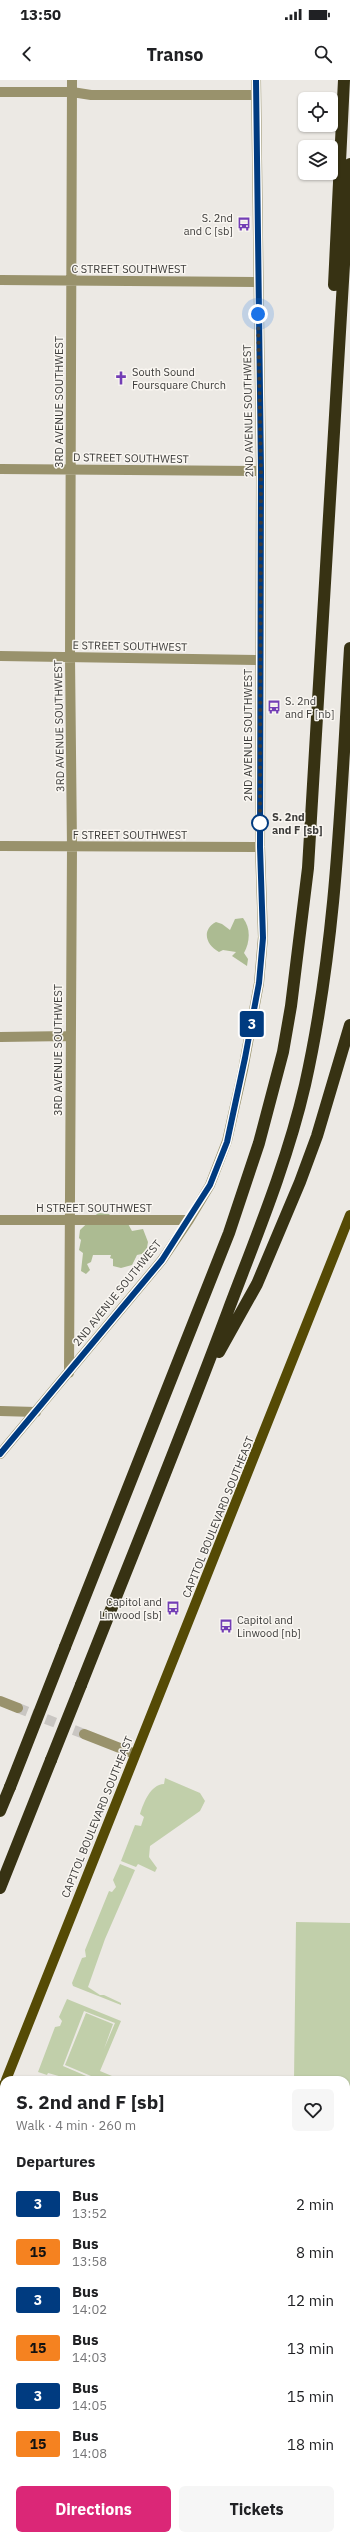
<!DOCTYPE html>
<meta charset="utf-8">
<style>
body{margin:0;font-family:"IBM Plex Sans",sans-serif;background:#f6f6f6;color:#202124;height:100vh;display:flex;flex-direction:column;font-size:15px;white-space:nowrap}
*{box-sizing:border-box;margin:0}
p{font-size:13px;color:#757577}
.icon{flex:none;width:22px;height:22px;fill:none;stroke:currentColor;stroke-width:2;stroke-linecap:round;stroke-linejoin:round}
.map{position:relative;flex:1;overflow:hidden}
.details{position:absolute;left:0px;top:1996px;width:350px;height:464px;display:flex;flex-direction:column;background:#fff;border-radius:12px 12px 0 0;box-shadow:0 1px 3px #0004}
.details>*{flex:none}
.badge{padding:0 8px;border-radius:3px;font-size:14px;line-height:26px}
.controls{position:absolute;left:298px;top:12px;display:grid;gap:8px}
.controls a{display:grid;place-items:center;width:40px;height:40px;border-radius:6px;background:#fff;box-shadow:0 1px 3px #0004;font-size:20px}
.you{position:absolute;width:20px;height:20px;margin:-10px;border:3px solid #fff;border-radius:50%;background:#1a73e8;box-shadow:0 0 0 6px #1a73e833}
.map>.badge{position:absolute;translate:-50% -50%;box-shadow:0 0 0 2px #fff}
h2{padding:0 16px;font-size:15px;line-height:36px}
.round{display:grid;place-items:center;flex:none;width:42px;height:42px;border-radius:6px;background:#f6f6f6}
.summary{display:flex;align-items:center;justify-content:space-between;height:68px;padding:0 16px}
h1{font-size:19px;font-weight:700;line-height:30px}
.cta{display:flex;gap:8px;margin-top:auto;padding:8px 16px}
.cta a{flex:1;height:46px;border-radius:6px;background:#db2777;color:#fff;font-size:16px;font-weight:700;line-height:46px;text-align:center}
.cta a+a{background:#f6f6f6;color:#202124}
ul{padding:0;list-style:none}
li{display:flex;align-items:center;gap:12px;height:48px;padding:0 16px}
li div{flex:1}
li b{display:block;font-size:15px}
li em{font-style:normal}
li .badge{min-width:44px;font-weight:700;text-align:center}
.status{display:flex;justify-content:space-between;align-items:center;height:28px;padding:0 20px;background:#fff;direction:ltr}
.status svg{height:11px;fill:currentColor}
header{display:flex;justify-content:space-between;align-items:center;height:52px;padding:0 16px;background:#fff;font-size:18px;font-weight:700}
.map>svg:first-child{display:block}
.green{fill:#c1cfaa;fill-rule:evenodd}
.forest{fill:#acbb92}
.lines{fill:none;stroke-linecap:round;stroke-linejoin:round}
.minor-tunnel{stroke:#c9c6c2;stroke-width:10;stroke-dasharray:10 5;stroke-linecap:butt}
.minor{stroke:#99926c;stroke-width:10}
.major{stroke:#554a05;stroke-width:10}
.highway{stroke:#373213;stroke-width:12}
.highway-bridge{stroke:#373213;stroke-width:12}
.line-casing{stroke:#fff;stroke-width:9}
.line{stroke:#003b80;stroke-width:6}
.walk{stroke:#3d3c3a;stroke-width:4;stroke-dasharray:0 7.2}
.stop-dot{fill:#fff;stroke:#003b80;stroke-width:2}
.labels{text-anchor:middle;dominant-baseline:central;stroke-width:3;stroke-linejoin:round;paint-order:stroke}
.poi-label{font-size:11px;fill:#3d3c3a;stroke:#f9f6f1;text-anchor:start}
.street-label{font-size:11px;fill:#3d3c3a;stroke:#f9f6f1}
.stop-label{font-size:11px;font-weight:bold;fill:#3d3c3a;stroke:#f9f6f1;text-anchor:start}
</style>
<div class="status"><b>13:50</b><svg viewBox="0 0 49 12"><path d="M0 12V9h3v3zM5 12V6h3v6zM10 12V3h3v9zM15 12V0h3v12zM26 1h20v11H26zM47 4h2v5h-2z"/></svg></div>
<header><svg class="icon" aria-label="back" viewBox="0 0 24 24"><path d="M15 5l-7 7 7 7"/></svg>Transo<svg class="icon" aria-label="search" viewBox="0 0 24 24"><circle cx="10" cy="10" r="6"/><path d="M15 15l6 6"/></svg></header>
<div class="map">
<svg width="350" height="2460" viewBox="0 0 350 2460">
<rect width="100%" height="100%" fill="#ece9e4"/>
<path class="green" d="M165,1698l35,15 5,8 -5,10 -50,35 -1,11 8,11 -2,4 -17,-8 -2,3 -15,-6 14,-36 6,1 3,-9 -4,-3c4,-12 10,-29 24,-30z
M120,1784l15,6 -30,69 -17,48 12,8h4l17,8v2l-48,-19 -1,-3 10,-25 4,-1 -1,-7 24,-59 3,1 4,-5 -3,-7z
M296,1842l54,1v364h-4v-207h-52z
M67,1919l54,22 -21,50 12,5 -1,4h-38l-25,-7 -1,2 -9,-3 17,-45 5,-1 2,-5 -3,-4zM84,1931l31,12 -11,26 9,-25 -27,-11 -21,52 26,11v2l-28,-12z"/>
<path class="forest" d="M243,838c8,10 7,24 1,35l4,6 -1,7 -15,-10 4,-4 -13,-2 -4,2c-13,-7 -18,-22 -3,-30l6,2 8,6 5,-11z
M98,1133l11,1 7,8h11l5,9 11,-2 5,13 -2,11 -9,2 -5,10 -11,3 -8,-2v-7l-3,-1 1,-3h-18l-2,7 -4,2 3,6 -4,4 -5,-3 2,-18 -4,-3 2,-10 -2,-2 1,-8z
M0,2416l4,2v38h156l-2,4h-158z"/>
<g class="lines">
<path class="minor-tunnel" d="M18,1628l66,26"/>
<path class="minor" d="M0,12h72l19,3h165
M0,200l258,2
M0,389l261,2
M0,576l259,4
M0,766l260,1
M0,957l70,-1
M0,1140h189
M69,1293l3,-526 -2,-190 2,-577
M0,1331l36,1
M0,1374l162,-194 27,-40 21,-35 17,-44 16,-71 16,-87 4,-46 -3,-90 1,-376 -5,-391
M0,1621l18,7
M84,1654l51,20
M0,2398h4
M346,2398h4
M244,2460v-4"/>
<path class="major" d="M6,2000l344,-865
M0,2014l4,-10"/>
<path class="highway" d="M334,205l10,-205
M219,1272l38,-68 43,-102 17,-46 33,-111
M65,1567l164,-414 30,-90 24,-91 8,-46 17,-138 42,-704
M81,1605c49,-124 100,-248 147,-374 28,-74 59,-148 77,-226 32,-143 36,-290 45,-437
M0,1731l10,-24
M0,1808l51,-128"/>
<path class="highway-bridge" d="M51,1680l30,-75
M10,1707l55,-140"/>
</g>
<g class="lines">
<g class="line-casing">
<path id="line" d="M0,1374l162,-194 48,-75 17,-43 18,-84 14,-75 4,-45 -3,-91 1,-376 -5,-391"/>
</g>
<use href="#line" class="line"/>
<path class="walk" d="M258,234l3,157 -1,352"/>
</g>
<defs>
<g id="bus-bare" transform="scale(1.08)"><path d="M-5-6H5V4H4V6H2V4H-2V6H-4V4H-5ZM-3.5-4V0h7V-4ZM-3.5 1.2v1.5H-2V1.2ZM2 1.2v1.5H3.5V1.2Z" fill="#733eb5" stroke="#f9f6f1" stroke-width="2.5" paint-order="stroke"/></g>
<g id="church-bare" transform="scale(1.08)"><path d="M-1.2-6h2.4v3.5h3.3v2.4h-3.3V6h-2.4V-.1h-3.3v-2.4h3.3Z" fill="#733eb5" stroke="#f9f6f1" stroke-width="2.5" paint-order="stroke"/></g>
</defs>
<g fill-rule="evenodd">
<use href="#bus-bare" x="244" y="144"/>
<use href="#church-bare" x="121" y="298"/>
<use href="#bus-bare" x="274" y="627"/>
<use href="#bus-bare" x="173" y="1528"/>
<use href="#bus-bare" x="226" y="1546"/>
</g>
<circle class="stop-dot" cx="260" cy="743" r="8"/>
<g class="labels">
<g class="poi-label">
<text x="233" y="138" text-anchor="end">S. 2nd<tspan x="233" dy="13">and C [sb]</tspan></text>
<text x="132" y="292">South Sound<tspan x="132" dy="13">Foursquare Church</tspan></text>
<text x="285" y="621">S. 2nd<tspan x="285" dy="13">and F [nb]</tspan></text>
<text x="162" y="1522" text-anchor="end">Capitol and<tspan x="162" dy="13">Linwood [sb]</tspan></text>
<text x="237" y="1540">Capitol and<tspan x="237" dy="13">Linwood [nb]</tspan></text>
</g>
<g class="street-label">
<text x="129" y="189">C STREET SOUTHWEST</text>
<text transform="translate(59 322) rotate(-90)">3RD AVENUE SOUTHWEST</text>
<text transform="translate(248 331) rotate(-91)">2ND AVENUE SOUTHWEST</text>
<text transform="translate(131 378) rotate(1)">D STREET SOUTHWEST</text>
<text transform="translate(130 566) rotate(1)">E STREET SOUTHWEST</text>
<text transform="translate(59 646) rotate(-91)">3RD AVENUE SOUTHWEST</text>
<text transform="translate(248 655) rotate(-90)">2ND AVENUE SOUTHWEST</text>
<text x="130" y="755">F STREET SOUTHWEST</text>
<text transform="translate(58 970) rotate(-90)">3RD AVENUE SOUTHWEST</text>
<text x="94" y="1128">H STREET SOUTHWEST</text>
<text transform="translate(117 1213) rotate(-51)">2ND AVENUE SOUTHWEST</text>
<text transform="translate(218 1437) rotate(-68)">CAPITOL BOULEVARD SOUTHEAST</text>
<text transform="translate(97 1737) rotate(-68)">CAPITOL BOULEVARD SOUTHEAST</text>
</g>
<g class="stop-label">
<text x="272" y="737">S. 2nd<tspan x="272" dy="13">and F [sb]</tspan></text>
</g>
</g>
</svg>
<div class="controls">
<a><svg class="icon" aria-label="locate" viewBox="0 0 24 24"><circle cx="12" cy="12" r="6"/><path d="M12 2v4M12 18v4M2 12h4M18 12h4"/></svg></a>
<a><svg class="icon" aria-label="layers" viewBox="0 0 24 24"><path d="M12 4l9 5-9 5-9-5zM3 14l9 5 9-5"/></svg></a>
</div>
<div class="you" style="left:258px;top:234px"></div>
<b class="badge" style="left:252px;top:944px;background:#003b80;color:#fff">3</b>
<section class="details">
<div class="summary"><div><h1>S. 2nd and F [sb]</h1><p>Walk · 4 min · 260 m</p></div><a class="round"><svg class="icon" aria-label="heart" viewBox="0 0 24 24"><path d="M12 20l-8-8c-3-5 5-10 8-4 3-6 11-1 8 4z"/></svg></a></div>
<h2>Departures</h2>
<ul>
<li><span class="badge" style="background:#003b80;color:#fff">3</span><div><b>Bus</b><p>13:52</p></div><em>2 min</em></li>
<li><span class="badge" style="background:#f58220;color:#111">15</span><div><b>Bus</b><p>13:58</p></div><em>8 min</em></li>
<li><span class="badge" style="background:#003b80;color:#fff">3</span><div><b>Bus</b><p>14:02</p></div><em>12 min</em></li>
<li><span class="badge" style="background:#f58220;color:#111">15</span><div><b>Bus</b><p>14:03</p></div><em>13 min</em></li>
<li><span class="badge" style="background:#003b80;color:#fff">3</span><div><b>Bus</b><p>14:05</p></div><em>15 min</em></li>
<li><span class="badge" style="background:#f58220;color:#111">15</span><div><b>Bus</b><p>14:08</p></div><em>18 min</em></li>
</ul>
<div class="cta"><a>Directions</a><a>Tickets</a></div>
</section>
</div>
